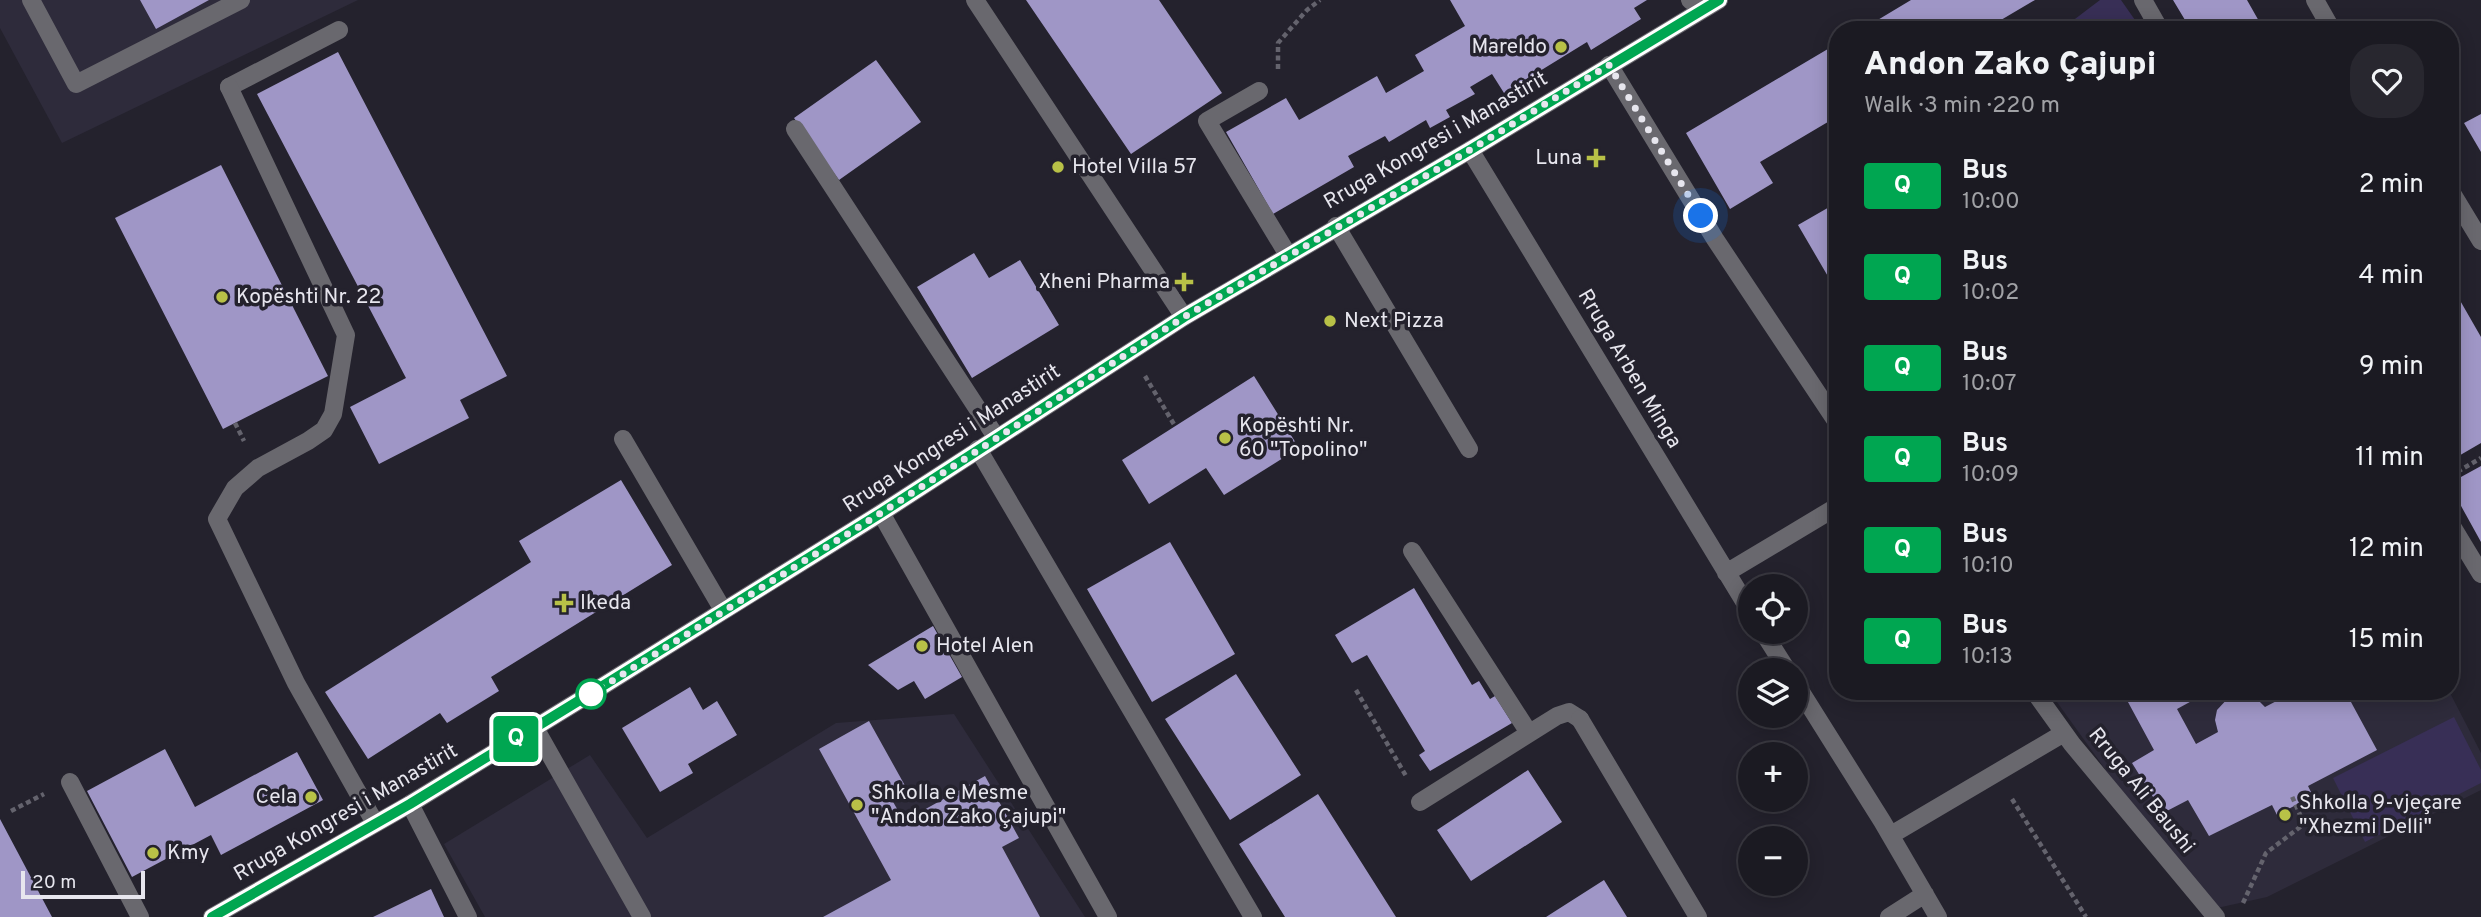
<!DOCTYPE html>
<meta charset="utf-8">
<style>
body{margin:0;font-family:Overpass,sans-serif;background:#28272f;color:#f1f3f6;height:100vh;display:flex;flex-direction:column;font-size:26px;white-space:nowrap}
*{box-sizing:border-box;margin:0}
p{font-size:23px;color:#a0a1a5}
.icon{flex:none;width:38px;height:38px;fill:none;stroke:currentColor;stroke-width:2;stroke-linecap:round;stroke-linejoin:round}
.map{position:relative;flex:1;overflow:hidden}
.panel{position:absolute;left:1829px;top:21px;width:630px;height:679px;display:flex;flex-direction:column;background:#1b1a22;border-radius:28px;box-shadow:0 4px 18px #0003,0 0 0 2px #393840}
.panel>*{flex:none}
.badge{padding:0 14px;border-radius:5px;font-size:24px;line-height:46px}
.controls{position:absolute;left:1738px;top:574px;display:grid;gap:14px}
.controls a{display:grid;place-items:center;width:70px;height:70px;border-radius:50%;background:#1b1a22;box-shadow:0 4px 18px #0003,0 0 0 2px #393840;font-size:35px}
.scale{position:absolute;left:21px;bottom:18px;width:124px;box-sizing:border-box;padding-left:7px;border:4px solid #e7e6ee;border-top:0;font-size:19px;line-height:24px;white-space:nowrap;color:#e7e6ee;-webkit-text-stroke:5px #24222d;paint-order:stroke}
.you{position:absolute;width:35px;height:35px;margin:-18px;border:5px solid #fff;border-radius:50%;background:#1a73e8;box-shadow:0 0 0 10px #1a73e833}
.map>.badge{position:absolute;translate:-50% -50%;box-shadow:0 0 0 4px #fff}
.round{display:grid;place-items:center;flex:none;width:74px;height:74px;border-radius:28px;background:#28272f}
.summary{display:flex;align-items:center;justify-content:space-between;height:119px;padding:0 35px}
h1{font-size:33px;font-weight:800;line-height:52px}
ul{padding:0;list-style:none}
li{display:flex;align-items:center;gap:21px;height:91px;padding:0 35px}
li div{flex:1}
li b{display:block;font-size:26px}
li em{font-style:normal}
li .badge{min-width:77px;font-weight:700;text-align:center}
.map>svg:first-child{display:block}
.built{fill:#2e2b3b}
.green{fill:#382f56}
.building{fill:#9f96c6}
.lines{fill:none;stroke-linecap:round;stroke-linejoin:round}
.path{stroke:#64636d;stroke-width:4.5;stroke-dasharray:5 3.5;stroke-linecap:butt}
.service{stroke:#69686e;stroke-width:18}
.minor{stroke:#69686e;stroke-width:18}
.tertiary{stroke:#69686e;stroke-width:18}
.line-casing{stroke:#fff;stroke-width:16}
.line{stroke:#00a651;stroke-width:10}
.walk{stroke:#e7e6ee;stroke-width:7;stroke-dasharray:0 12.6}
.poi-dot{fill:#b8c147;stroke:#24222d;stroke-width:2.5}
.stop-dot{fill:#fff;stroke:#00a651;stroke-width:3.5}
.labels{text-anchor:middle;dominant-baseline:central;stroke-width:7;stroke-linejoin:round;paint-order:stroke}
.poi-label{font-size:21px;fill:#e7e6ee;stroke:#24222d;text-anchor:start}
.street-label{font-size:21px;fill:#e7e6ee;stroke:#24222d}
</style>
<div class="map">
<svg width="2481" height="917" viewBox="0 0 2481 917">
<rect width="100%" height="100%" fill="#24222d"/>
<path class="built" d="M0,0h358l-296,143 -62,-115z
M2049,691h400l32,62v37l-214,107 -50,11 -63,-71z
M954,714l131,203h-600l-41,-73 146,-89 57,83 189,-115z"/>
<path class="green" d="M2100,0h21l21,30h-66l-5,-8z
M2454,717l27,53v13l-116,59 -32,-64z"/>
<path class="building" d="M140,0h69l-53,29z
M1026,0h133l63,93 -91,61z
M1450,0h197l-13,8 7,11 -50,31 -4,-8 -83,51 -12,-19 -22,13 5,7 -29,16 4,7 -20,11 -4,-8 -37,22 -4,-6 -37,20 6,11 -81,47 -47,-82 60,-34 13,22 78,-44 9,17 38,-22 -9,-16 50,-29z
M1911,0h124l-51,30h-123z
M2173,0h74l17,30h-73z
M1838,43v73l-78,46 13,21 -43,26 -44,-76z
M338,52l169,324 -47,24 9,18 -90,46 -29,-57 56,-29 -149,-284z
M876,60l45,62 -82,58 -45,-62z
M2481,114v38l-17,-29z
M221,165l107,211 -105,53 -108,-211z
M1838,202v80l-5,3 -35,-60z
M974,253l15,25 31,-18 39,65 -87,53 -55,-91z
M2450,283l31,54v106l-31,18z
M1254,376l45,72 -75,47 -18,-27 -57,36 -27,-44z
M2481,466v76l-31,-56v-3z
M621,480l51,85 -181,112 8,14 -52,32 -7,-10 -72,46 -43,-67 206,-130 -12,-21z
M1170,542l65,112 -83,48 -65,-113z
M1414,588l58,97 7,-4 11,18 5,-3 17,27 -82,48 -11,-16 6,-4 -58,-96 -15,8 -17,-28z
M933,626l29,51 -37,22 -11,-18 -16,9 -30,-25z
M1236,674l65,101 -71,45 -65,-101z
M690,687l13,23 14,-9 20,34 -49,29 5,9 -33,19 -38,-64z
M2122,691h88l-33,18 19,35 22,-12 -3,-12 2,-10 13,-14 12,-3 12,3 11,11 25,-13 -1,-3h56l32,59 -69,36 5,10 -36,19 -5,-10 -63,31 -21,-36 -25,13 -31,-50 22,-13z
M869,721l39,70 -16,9 12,21 81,-45 34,62 -17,9 38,70h-217l68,-37 -72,-131z
M165,749l30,58 102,-55 26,48 -102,55 -10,-20 -79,42 -45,-86z
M1528,770l34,52 -91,59 -34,-51z
M1318,794l78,123h-111l-46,-73z
M0,819l52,98h-52z
M1604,880l23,37h-81z
M431,889l13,28h-71z"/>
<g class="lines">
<path class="path" d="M1278,69v-26l29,-33 13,-10
M1145,376l30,50
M235,423l9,18
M2450,476l31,-18
M1356,690l50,86
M2012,799l74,118
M11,811l33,-17
M2243,903l23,-50 38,-29 -13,-30"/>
<path class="service" d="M31,0l45,84 165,-84
M229,87l110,-57
M1259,91l-52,30 81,134
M795,129l201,308
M1336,226l133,223
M623,439l100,171
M1412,551l117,182
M535,728l107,189
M70,782l70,135
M1420,802l137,-86 12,-4 11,7
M410,804l58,113"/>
<path class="minor" d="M975,0l209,317
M1690,0l13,9
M2143,0l17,30
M2315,0l17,30
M1609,65l106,174 123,185
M229,87l117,248 -13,79 -9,16 -16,11 -50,27 -23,20 -18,31 79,164 79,140
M1470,150l280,461
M2450,190l31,51
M978,449l275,468
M881,513l227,404
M2450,523l31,51
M1726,573l112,-67
M1763,632l24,38
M1796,684l86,137 56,96
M2034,691l38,53 144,173
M1580,719l118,198
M1891,835l173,-102
M1889,917l36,-23"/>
<path class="tertiary" d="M212,917l198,-113 183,-112 288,-179 303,-196 286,-167 249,-150"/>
</g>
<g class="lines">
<g class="line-casing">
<path id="line" d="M212,917l198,-113 183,-112 288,-179 303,-196 286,-167 249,-150"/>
</g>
<use href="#line" class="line"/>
<path class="walk" d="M591,694l290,-181 303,-196 286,-167 139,-85 92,151"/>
</g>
<g class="poi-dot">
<circle cx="1561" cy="47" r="7"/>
<path d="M1592.5 147.5h7v7h7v7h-7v7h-7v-7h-7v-7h7z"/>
<circle cx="1058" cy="167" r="7"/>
<path d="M1180.5 271.5h7v7h7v7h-7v7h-7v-7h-7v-7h7z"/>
<circle cx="222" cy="297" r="7"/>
<circle cx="1330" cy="321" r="7"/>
<circle cx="1225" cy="438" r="7"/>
<path d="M560.5 592.5h7v7h7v7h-7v7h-7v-7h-7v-7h7z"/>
<circle cx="922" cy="646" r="7"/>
<circle cx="311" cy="797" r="7"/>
<circle cx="857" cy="805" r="7"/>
<circle cx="2285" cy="815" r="7"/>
<circle cx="153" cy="853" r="7"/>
</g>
<circle class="stop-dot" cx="591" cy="694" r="14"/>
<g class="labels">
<g class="poi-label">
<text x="1547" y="47" text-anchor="end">Mareldo</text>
<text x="1582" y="158" text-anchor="end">Luna</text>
<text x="1072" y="167">Hotel Villa 57</text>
<text x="1170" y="282" text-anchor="end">Xheni Pharma</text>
<text x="236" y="297">Kopështi Nr. 22</text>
<text x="1344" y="321">Next Pizza</text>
<text x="1239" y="426">Kopështi Nr.<tspan x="1239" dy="24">60 "Topolino"</tspan></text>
<text x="580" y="603">Ikeda</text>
<text x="936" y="646">Hotel Alen</text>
<text x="871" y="793">Shkolla e Mesme<tspan x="871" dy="24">"Andon Zako Çajupi"</tspan></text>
<text x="297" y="797" text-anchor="end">Cela</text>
<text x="2299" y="803">Shkolla 9-vjeçare<tspan x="2299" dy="24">"Xhezmi Delli"</tspan></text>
<text x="167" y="853">Kmy</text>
</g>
<g class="street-label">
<text transform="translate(1436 141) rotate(-30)">Rruga Kongresi i Manastirit</text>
<text transform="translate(1629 369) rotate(59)">Rruga Arben Minga</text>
<text transform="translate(952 439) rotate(-33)">Rruga Kongresi i Manastirit</text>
<text transform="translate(2141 791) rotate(51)">Rruga Ali Baushi</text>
<text transform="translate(346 813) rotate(-30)">Rruga Kongresi i Manastirit</text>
</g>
</g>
</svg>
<div class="controls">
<a><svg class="icon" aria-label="locate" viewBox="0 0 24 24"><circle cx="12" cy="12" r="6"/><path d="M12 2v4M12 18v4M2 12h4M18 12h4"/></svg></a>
<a><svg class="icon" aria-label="layers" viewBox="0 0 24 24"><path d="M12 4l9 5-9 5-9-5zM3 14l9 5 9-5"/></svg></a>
<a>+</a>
<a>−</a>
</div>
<div class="scale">20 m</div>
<div class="you" style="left:1701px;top:216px"></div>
<b class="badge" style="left:516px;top:739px;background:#00a651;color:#fff">Q</b>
<section class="panel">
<div class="summary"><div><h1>Andon Zako Çajupi</h1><p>Walk · 3 min · 220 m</p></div><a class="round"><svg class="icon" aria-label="heart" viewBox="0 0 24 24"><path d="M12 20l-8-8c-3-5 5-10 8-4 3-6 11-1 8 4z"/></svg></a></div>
<ul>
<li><span class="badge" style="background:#00a651;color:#fff">Q</span><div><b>Bus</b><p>10:00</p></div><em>2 min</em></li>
<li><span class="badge" style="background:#00a651;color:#fff">Q</span><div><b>Bus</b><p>10:02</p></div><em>4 min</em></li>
<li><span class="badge" style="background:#00a651;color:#fff">Q</span><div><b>Bus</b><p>10:07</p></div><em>9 min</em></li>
<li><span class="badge" style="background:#00a651;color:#fff">Q</span><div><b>Bus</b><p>10:09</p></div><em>11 min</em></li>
<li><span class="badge" style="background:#00a651;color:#fff">Q</span><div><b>Bus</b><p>10:10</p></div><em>12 min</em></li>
<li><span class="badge" style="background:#00a651;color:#fff">Q</span><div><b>Bus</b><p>10:13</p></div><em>15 min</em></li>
</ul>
</section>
</div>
